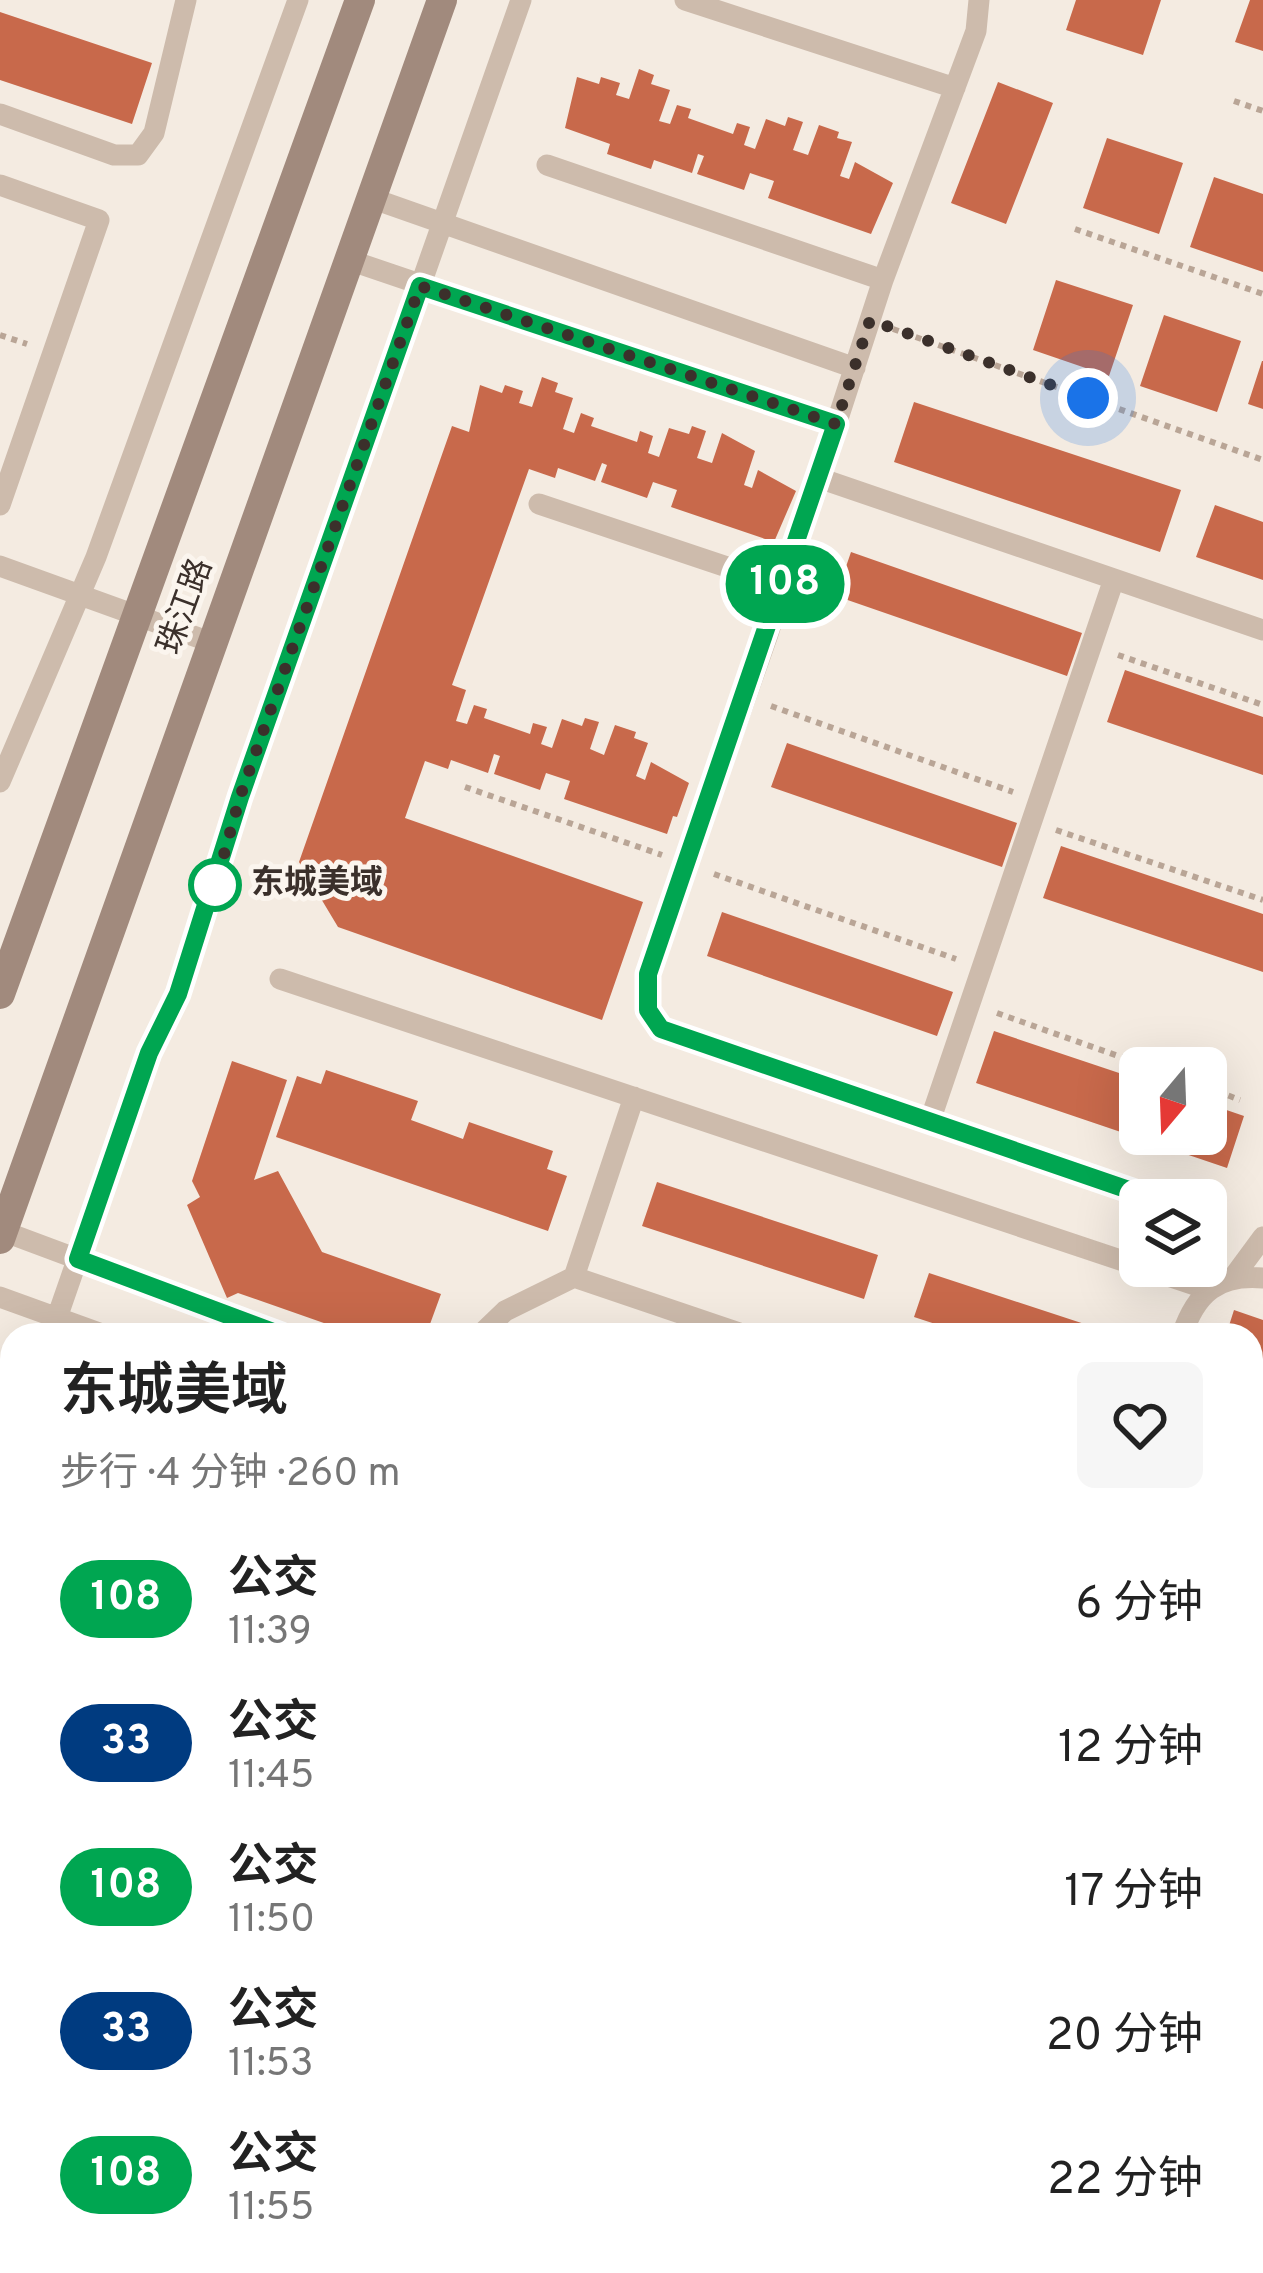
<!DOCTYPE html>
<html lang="zh">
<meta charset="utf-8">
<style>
body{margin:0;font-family:Overpass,"Noto Sans SC",sans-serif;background:#f6f6f6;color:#222;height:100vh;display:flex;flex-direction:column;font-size:45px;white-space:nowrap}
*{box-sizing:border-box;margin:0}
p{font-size:39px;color:#767676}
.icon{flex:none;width:66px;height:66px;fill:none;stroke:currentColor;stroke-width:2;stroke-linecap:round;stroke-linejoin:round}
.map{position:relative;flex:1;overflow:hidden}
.sheet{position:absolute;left:0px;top:1323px;width:1263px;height:951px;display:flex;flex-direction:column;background:#fff;border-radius:36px 36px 0 0;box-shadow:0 12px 48px #0002}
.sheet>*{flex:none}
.badge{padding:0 24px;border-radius:39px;font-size:42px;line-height:78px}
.needle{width:78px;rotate:199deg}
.tools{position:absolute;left:1119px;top:1047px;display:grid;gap:24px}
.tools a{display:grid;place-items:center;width:108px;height:108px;border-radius:18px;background:#fff;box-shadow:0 12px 48px #0002;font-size:60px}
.you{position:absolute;width:60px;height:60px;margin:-30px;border:9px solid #fff;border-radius:50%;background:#1a73e8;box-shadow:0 0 0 18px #1a73e833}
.map>.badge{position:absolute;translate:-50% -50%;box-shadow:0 0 0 6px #fff}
.round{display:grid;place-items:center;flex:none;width:126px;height:126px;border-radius:18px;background:#f6f6f6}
.headline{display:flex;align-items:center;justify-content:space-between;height:204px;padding:0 60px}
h1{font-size:57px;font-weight:600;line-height:90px}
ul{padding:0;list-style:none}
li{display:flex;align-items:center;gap:36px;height:144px;padding:0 60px}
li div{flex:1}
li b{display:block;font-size:45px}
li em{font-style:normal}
li .badge{min-width:132px;font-weight:700;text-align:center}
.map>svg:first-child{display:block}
.green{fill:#b8c4a0}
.plaza{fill:#ecdcc8}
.building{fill:#c8694b}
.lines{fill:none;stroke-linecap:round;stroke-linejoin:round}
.path{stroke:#b9a596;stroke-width:6;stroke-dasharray:6 6;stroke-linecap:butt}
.lane{stroke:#cdbbac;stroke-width:21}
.secondary{stroke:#a18a7d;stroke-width:30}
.line-casing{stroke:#fff;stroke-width:27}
.line{stroke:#00a651;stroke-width:18}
.walk{stroke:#3b302b;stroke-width:12;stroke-dasharray:0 21.6}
.stop-dot{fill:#fff;stroke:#00a651;stroke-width:6}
.labels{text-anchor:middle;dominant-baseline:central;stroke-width:10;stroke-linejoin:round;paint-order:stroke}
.street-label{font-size:33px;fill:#3b302b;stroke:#fbf5ee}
.stop-label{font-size:33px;font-weight:bold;fill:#3b302b;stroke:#fbf5ee;text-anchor:start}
</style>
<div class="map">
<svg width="1263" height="2273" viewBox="0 0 1263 2273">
<rect width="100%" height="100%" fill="#f4ebe1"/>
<path class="green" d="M0,1971l12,5v286h323l-4,11h-331z"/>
<path class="plaza" d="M12,2006v166l-12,-4v-122z"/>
<path class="building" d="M1076,0h85l-18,55 -77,-25z
M1250,0h13v51l-28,-9z
M0,12l152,51 -20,61 -132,-44z
M639,69l15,6 -3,9 19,6 -11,31 11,3 7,-19 14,4 -3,9 45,16 4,-11 13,4 -6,18 11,4 11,-30 19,7 3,-9 15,5 -10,28 15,5 11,-30 20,7 -2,6 15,4 -12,34 9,3 6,-17 38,21 -22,51 -103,-36 6,-17 -24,-8 -6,17 -47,-16 7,-18 -6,-2 -6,19 -38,-13 -3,9 -44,-15 3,-10 -45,-16 12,-51 22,7 2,-7 19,6 -4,12 13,4z
M998,82l55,21 -47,121 -55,-21z
M1107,138l76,25 -24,71 -76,-26z
M1214,177l49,17v78l-73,-25z
M1056,280l77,25 -24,71 -76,-26z
M1164,315l77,26 -24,71 -77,-26z
M1262,361h1v48l-15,-5z
M542,377l16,6 -3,9 18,6 -10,31 11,4 7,-20 13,5 -3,8 46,16 3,-11 13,5 -5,17 11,4 10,-29 20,6 3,-8 14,5 -9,27 15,5 10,-30 33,18 -11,34 8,3 6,-18 38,21 -22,51 -103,-35 6,-17 -24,-8 -6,16 -46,-16 6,-17 -5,-2 -7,18 -37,-13 -3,10 -26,-9 -77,216 14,5 -10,31 11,3 7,-19 13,4 -3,9 46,16 3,-11 14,4 -6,17 11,4 10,-29 20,7 3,-8 14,4 -9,27 14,6 11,-30 21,7 -2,6 14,5 -12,33 9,4 6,-18 38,21 -12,34 -4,-1 -6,18 -103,-35 6,-18 -24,-8 -6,17 -46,-16 6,-18 -6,-2 -6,19 -37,-13 -3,9 -23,-8 -20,57 238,84 -41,118 -264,-93 -39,-65 153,-436 17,6 11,-47 22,8 3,-8 18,6 -4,12 13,4z
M914,402l267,88 -21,62 -266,-90z
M1215,505l48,17v58l-67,-23z
M851,552l231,81 -15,43 -231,-80z
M1125,670l138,47v58l-156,-53z
M787,743l230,80 -15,44 -231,-80z
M1061,846l202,68v58l-220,-74z
M722,912l231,80 -16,44 -230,-80z
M994,1031l146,49v54h66v-31l38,13 -17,52 -251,-85z
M232,1061l55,19 -33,100 24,-9 44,81 119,42 -15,41h-68l-120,-42 -11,5 -40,-93 13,-8 -8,-16z
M326,1070l92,31 -7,19 52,19 6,-17 84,29 -6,18 20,7 -19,55 -272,-94 21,-61 24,8z
M657,1182l221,73 -14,44 -222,-73z
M929,1273l186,61v1h-146l-55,-18z
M1234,1310l29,10v47l-12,-4v-28h-25z
M1251,1762l12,5 -11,52h-1z
M160,2262h80l-3,11h-80z
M499,2262h48l29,10 -81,1z"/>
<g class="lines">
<path class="path" d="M1234,101l29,10
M1075,229l188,65
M893,329l370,131
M0,335l27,9
M1118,655l145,50
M771,706l242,86
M465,787l197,68
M1056,830l207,70
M714,874l242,85
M997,1013l155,55
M1206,1087l34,13
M0,1738l12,4
M0,2013l10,1
M1251,2188l12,5
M0,2245l12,3
M58,2262l37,11
M112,2273l3,-11"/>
<path class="lane" d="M685,0l270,88
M979,0l-3,31 -93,249 -116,357 -119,337v36l13,19 497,171
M0,114l114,41h24l16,-22 32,-133
M547,165l336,115
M0,185l99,35 -99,285
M371,198l484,170
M349,260l487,165
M819,478l444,152
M539,504l245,82
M0,566l213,77
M0,782l96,-225 202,-557
M280,979l927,310
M930,1121l184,-542
M0,1230l281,105
M1235,1275l28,-38
M574,1277l171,58
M0,1297l105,38
M51,1335l98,-282 29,-59 62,-196 281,-798
M480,1335l25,-24 69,-34 60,-180
M1182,1335c14,-42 36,-61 81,-57
M0,1482l12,-35
M1251,1882l12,4
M0,1948l12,3
M1251,2024l12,-31
M1251,2104l12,4
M881,2262l31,11
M1157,2273l4,-11"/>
<path class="secondary" d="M0,994l360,-994
M0,1239l442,-1239
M0,1810l12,5
M0,1884l12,4
M1251,2256l12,4
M1052,2262l31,11"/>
</g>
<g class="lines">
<g class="line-casing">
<path id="line" d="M281,1335l-203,-76 71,-206 29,-59 62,-197 180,-511 416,138 -188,550v36l13,19 497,171"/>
</g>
<use href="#line" class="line"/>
<path class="walk" d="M215,885l-1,5 26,-93 180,-511 416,138 34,-104 218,78"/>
</g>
<circle class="stop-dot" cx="215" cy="885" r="24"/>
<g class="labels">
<g class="street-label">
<text transform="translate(187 607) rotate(-70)">珠江路</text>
</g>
<g class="stop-label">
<text x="251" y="885">东城美域</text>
</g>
</g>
</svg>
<div class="tools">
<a><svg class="needle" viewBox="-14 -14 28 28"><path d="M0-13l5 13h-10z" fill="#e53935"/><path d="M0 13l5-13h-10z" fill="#767676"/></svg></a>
<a><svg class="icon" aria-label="layers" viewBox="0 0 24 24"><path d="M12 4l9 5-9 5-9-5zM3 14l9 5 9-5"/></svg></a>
</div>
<div class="you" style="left:1088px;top:398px"></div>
<b class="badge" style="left:785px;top:584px;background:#00a651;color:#fff">108</b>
<section class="sheet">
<div class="headline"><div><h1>东城美域</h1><p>步行 · 4 分钟 · 260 m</p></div><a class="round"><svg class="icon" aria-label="heart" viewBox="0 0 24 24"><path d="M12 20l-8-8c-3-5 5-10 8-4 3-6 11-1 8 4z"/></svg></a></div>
<ul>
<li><span class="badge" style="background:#00a651;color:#fff">108</span><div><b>公交</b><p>11:39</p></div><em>6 分钟</em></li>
<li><span class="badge" style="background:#003b80;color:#fff">33</span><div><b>公交</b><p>11:45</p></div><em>12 分钟</em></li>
<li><span class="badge" style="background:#00a651;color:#fff">108</span><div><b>公交</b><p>11:50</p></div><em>17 分钟</em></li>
<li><span class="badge" style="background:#003b80;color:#fff">33</span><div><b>公交</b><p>11:53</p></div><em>20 分钟</em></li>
<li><span class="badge" style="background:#00a651;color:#fff">108</span><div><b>公交</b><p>11:55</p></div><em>22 分钟</em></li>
</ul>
</section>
</div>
